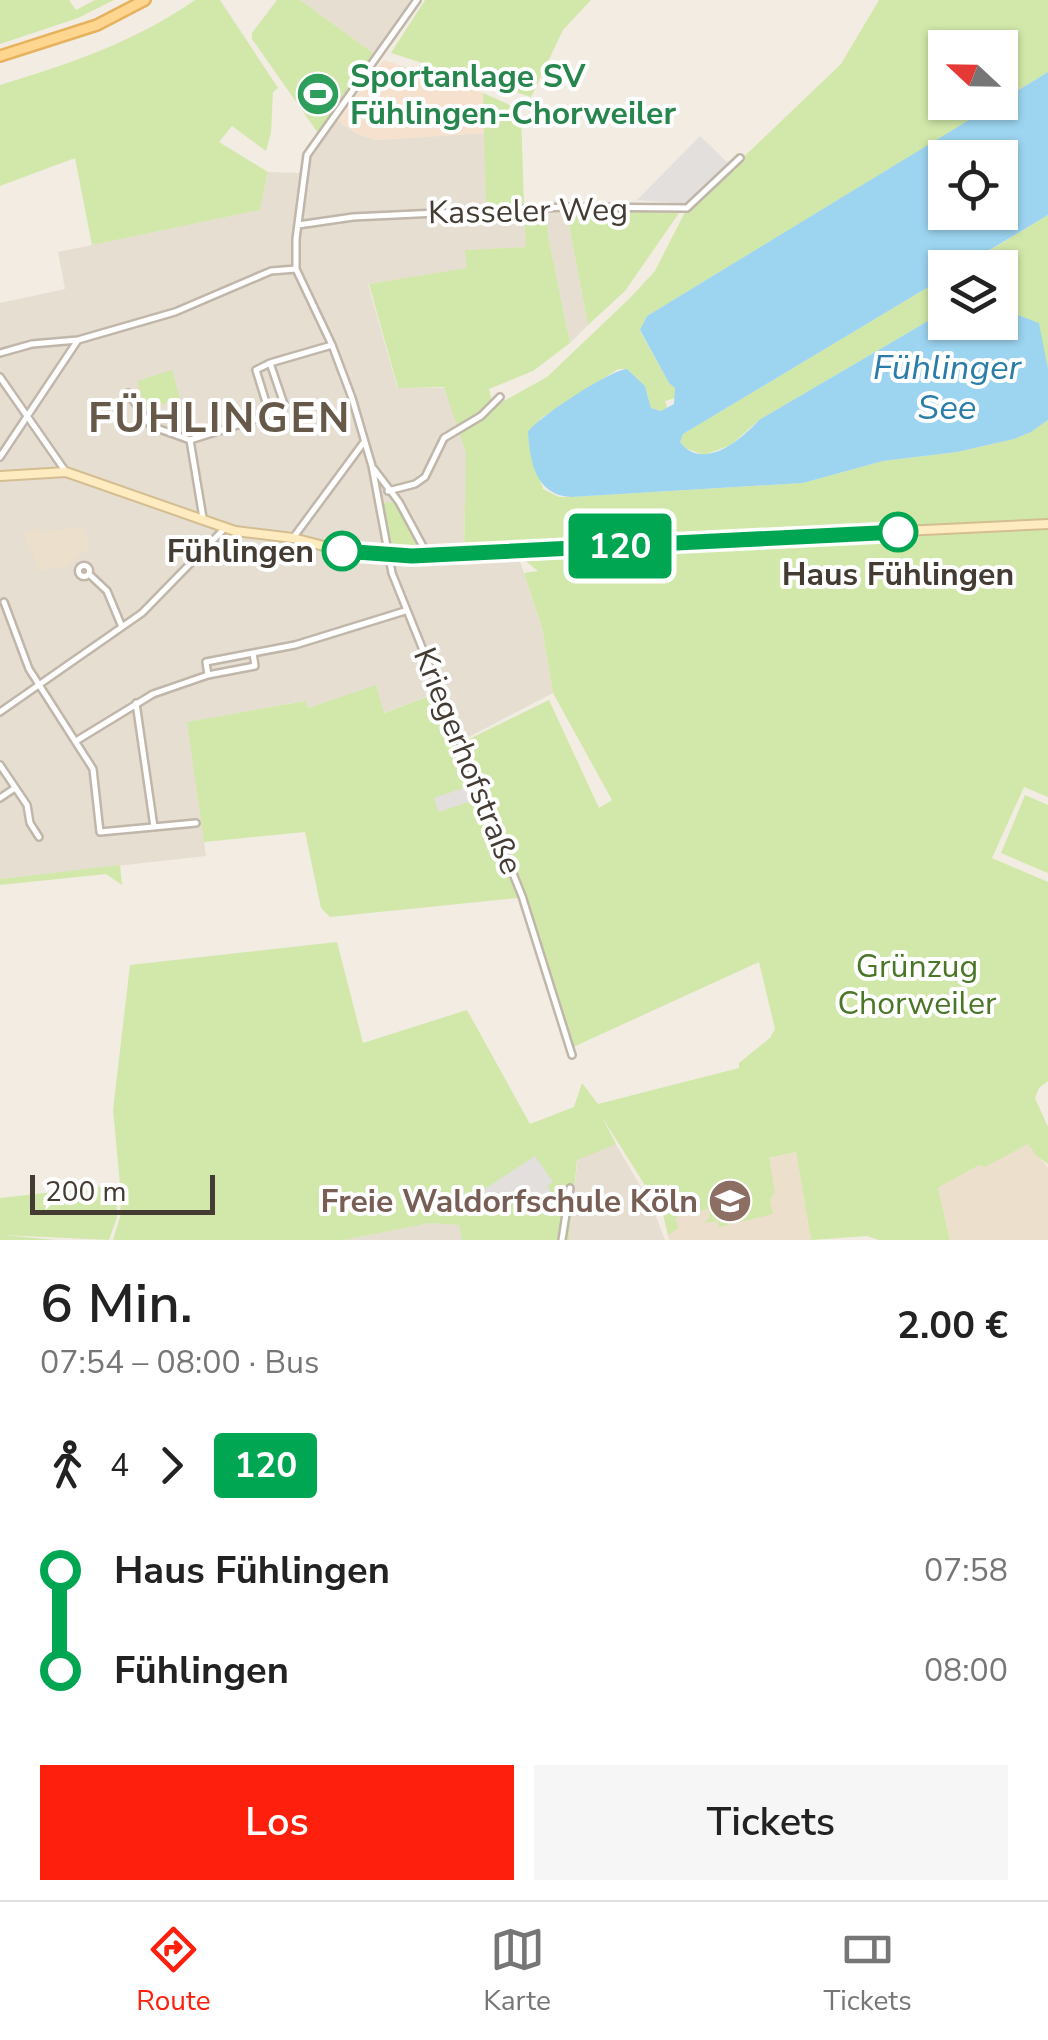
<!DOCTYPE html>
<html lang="de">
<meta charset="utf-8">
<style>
body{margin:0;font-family:"Nunito Sans",sans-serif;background:#f6f6f6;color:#222;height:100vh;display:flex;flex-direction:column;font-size:38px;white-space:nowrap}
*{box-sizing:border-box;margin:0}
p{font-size:32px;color:#767676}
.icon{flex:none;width:55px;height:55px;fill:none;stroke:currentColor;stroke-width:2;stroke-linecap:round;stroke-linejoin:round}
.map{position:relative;height:1240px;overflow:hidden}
.sheet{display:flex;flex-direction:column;background:#fff;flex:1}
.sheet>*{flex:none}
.badge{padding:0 20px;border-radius:8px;font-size:35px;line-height:65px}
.needle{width:65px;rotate:292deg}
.tools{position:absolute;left:928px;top:30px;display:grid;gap:20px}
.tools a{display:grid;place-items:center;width:90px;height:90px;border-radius:0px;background:#fff;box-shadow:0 2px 8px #0004;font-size:50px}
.scale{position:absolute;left:30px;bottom:25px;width:185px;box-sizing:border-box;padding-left:10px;border:5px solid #443c33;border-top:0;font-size:28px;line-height:35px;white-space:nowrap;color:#443c33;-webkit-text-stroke:8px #fff;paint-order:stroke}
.map>.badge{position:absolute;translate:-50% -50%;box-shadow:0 0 0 5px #fff}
.legs{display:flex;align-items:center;gap:15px;height:110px;padding:0 40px;font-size:32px}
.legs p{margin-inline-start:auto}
.overview{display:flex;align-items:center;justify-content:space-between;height:170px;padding:0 40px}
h1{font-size:55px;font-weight:600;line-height:75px}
.cta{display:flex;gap:20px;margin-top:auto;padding:20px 40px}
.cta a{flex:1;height:115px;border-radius:0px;background:#ff1f0d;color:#fff;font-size:40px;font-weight:600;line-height:115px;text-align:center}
.cta a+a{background:#f6f6f6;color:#222}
ul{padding:0 40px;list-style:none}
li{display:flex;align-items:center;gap:35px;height:100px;font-size:38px}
li i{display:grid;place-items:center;width:15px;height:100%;margin:0 12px;background:currentColor}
li i::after{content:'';width:25px;height:25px;margin:-12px;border:8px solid;border-radius:50%;background:#fff}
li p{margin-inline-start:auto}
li:first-child i{background:linear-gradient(#0000 50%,currentColor 0)}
li:last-child i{background:linear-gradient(currentColor 50%,#0000 0)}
.dock{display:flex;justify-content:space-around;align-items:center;height:140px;border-top:2px solid #e0e0e0;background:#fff;font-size:28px;color:#767676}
.dock a{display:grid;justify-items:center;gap:5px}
.dock .selected{color:#ff1f0d}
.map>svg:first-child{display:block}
.residential{fill:#e6ded1}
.commercial{fill:#f5e1cd}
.education{fill:#ece0cc}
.green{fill:#d1e8aa}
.parking{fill:#e2dfdc}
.water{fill:#9dd5f1;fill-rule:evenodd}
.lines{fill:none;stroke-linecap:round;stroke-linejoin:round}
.minor-casing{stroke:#c0b6a9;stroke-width:10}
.secondary-casing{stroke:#d4bd91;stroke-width:12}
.primary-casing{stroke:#e6b25d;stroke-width:14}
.minor{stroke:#fff;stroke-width:5}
.secondary{stroke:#ffebc0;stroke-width:8}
.primary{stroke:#ffd68f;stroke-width:9}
.line-1-casing{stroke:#fff;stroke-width:22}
.line-1{stroke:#00a651;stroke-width:15}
.stop-1-dot{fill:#fff;stroke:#00a651;stroke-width:5}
.labels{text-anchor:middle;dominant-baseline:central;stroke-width:8;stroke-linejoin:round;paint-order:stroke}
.leisure-label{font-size:32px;font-weight:bold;fill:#27864d;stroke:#fff;text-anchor:start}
.street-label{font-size:32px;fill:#443c33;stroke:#fff}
.stop-label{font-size:32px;font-weight:bold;fill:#443c33;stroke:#fff;text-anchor:end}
.park-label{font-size:32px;fill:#4a7626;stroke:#fff}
.education-label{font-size:32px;font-weight:bold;fill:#785e54;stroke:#fff;text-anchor:end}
.water-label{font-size:35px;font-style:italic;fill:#2a7da9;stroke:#fff}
.district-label{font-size:42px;font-weight:bold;letter-spacing:2.5px;fill:#67594a;stroke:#fff}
</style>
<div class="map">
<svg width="1048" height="1240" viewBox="0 0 1048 1240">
<rect width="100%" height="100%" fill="#f2ece3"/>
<path class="residential" d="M300,0h112l-36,55z
M331,116l24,17 21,7 109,-7 1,73 38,-1 3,42 -61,3 2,19 -100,15 29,103 47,1 23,59 -4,118 57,-4 22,67 11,65 -90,47 -20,-49 -60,22 -7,-27 -69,22 -3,-7 -116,21 18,134 -206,23v-576l65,-14 -7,-37 202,-42 8,-38 31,1 7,-26z
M566,210l22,115 -18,18 -22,-107 -1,-25z
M601,1119l50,85 14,36h-96l12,-113z
M430,1223l30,2 2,15h-118z"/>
<path class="commercial" d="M384,60l99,33 2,40 -109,7 -21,-7 -17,-12z"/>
<path class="education" d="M83,526l7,21 -23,19 -27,5 -17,-38 15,-5 2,5z
M1029,1143l19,25v72h-98l-12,-52 41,-23z
M796,1152l15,88h-142l-6,-26 -16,-27z"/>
<path class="green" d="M0,0h69l7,10 19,-10h19l-36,18 -78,26z
M195,0h25l58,88 -5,4 -2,41 -5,18 -34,-25 -13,16 49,30 -8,38 -168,35 -17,-87 -75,28v-101c69,-21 135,-43 195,-85z
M277,0h23l76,55 -58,78 -66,-94v-6z
M425,0h166l-28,30 -32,67 -140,-44z
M879,0h169v72l-48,29v-53h-55v54l53,1 -351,213 -7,15 29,52 6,5v10l-10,3 2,7 -6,3 -10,-3 -6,-22 -18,-17h-9l-78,50 -11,26 14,44 16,8h12l232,-14 80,-22 74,-9 57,-13 17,-7 17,-12v377l-24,-10 -32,71 56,24v199l-9,7 -4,10 13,29v37l-12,-9 -8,-11 -43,23 -6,-2 -41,23 12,52h-71l-12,-4 -56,4 -15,-88 -27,6 6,34 -5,8 3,14 -33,8 -6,-3 -3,5 -12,3 -1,-6 -14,2 6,-6 -1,-8 -25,4 -9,6 4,9 -11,7 -5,-21 -61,-97 14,27 -39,16 -8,80h-107l-3,-15 -29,-2 -86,17h-231l7,-23 1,-22 -8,-85 17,-145 207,-23 26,101 104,-33 63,114 44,-17 8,-24 16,21 141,-36v-5l31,-25 5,-9 -16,-67 -188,86 -49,-157 -61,-148 88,-43 50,108 13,-8 -59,-107 -11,-65 -18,-55 14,-2 -28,-22 -46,4 2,-100 -22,-66 -46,1 -29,-104 98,-16 -2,-18 61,-3 -2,-35 23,-1 1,25 22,107 -37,28 -44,18 4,18 54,-30 83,-79 25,-27 29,-57 157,-150z
M483,93l38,17 3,95 -38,2z
M566,210l113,3 -54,78 -37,34z
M1048,215v154c-15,-47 0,-43 -48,-61v-40h-39z
M945,277v34l-186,109 -28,25 -27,10 -19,-7 -5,-6 3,-8z
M172,370l8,29 -34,10 -9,-28z
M391,502l7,4 21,40 -2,3 -20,1 -9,-13 -5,-34z
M376,685l8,28 51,-19 55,126 28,78 -188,19 -9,-9 -16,-76 -101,10 -17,-120 118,-21 3,7z
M1025,795l23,10v68l-47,-20z
M120,865l2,20 -16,-11 -106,11v-6z
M116,1185l1,32 -8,23 -106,-5 53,5h-56v-42z"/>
<path class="parking" d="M700,136l30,29 -43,39 -50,-4z
M472,785l5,14 -38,13 -5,-14z
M535,1156l18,26 -6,4 6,9 -60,9 -10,-14z"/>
<path class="water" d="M1048,72v143l-87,52 -16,1v9l-262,157 -3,8c23,30 61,-2 79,-22l186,-109v11h55v-14l39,15 9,46v51l-17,12 -17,7 -57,13 -74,9 -80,22 -232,14c-35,-2 -41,-34 -43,-65 9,-14 82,-62 99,-63l18,17 6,22 10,3 13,-7 1,-16 -6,-5 -29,-53 7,-14zM945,158h55v54h-55z"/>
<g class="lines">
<g class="minor-casing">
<path id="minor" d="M417,0l-110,155 -11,84v30l36,76 20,53 20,68 20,107 130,323 50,159
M298,225l55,-8 212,-10 122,1 53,-50
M0,353l32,-9 46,-4
M0,377l66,95
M128,393l23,33 39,14
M270,415l-14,-45 14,-7
M0,457l78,-117 97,-28 96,-41 25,-2
M374,469l25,33 27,50
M388,491l27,-7 10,-7 19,-39 37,-22 19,-19
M203,518l-13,-78 92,-29 2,-7 -14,-41 62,-18
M293,538l71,-96
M78.5 571a5.5 5.5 0 1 1 11 0a5.5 5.5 0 1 1-11 0Z
M89,574l18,17 15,36
M4,602l25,67 64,100 7,63 96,-9
M208,675l-2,-13 47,-9
M136,703l18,124
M0,712l142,-99 83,-85
M76,741l77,-47 55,-19 47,-9 -2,-13 42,-8 110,-34
M0,765l27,40 3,18 9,14
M0,798l15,-10
M562,1240l8,-52"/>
</g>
<g class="secondary-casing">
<path id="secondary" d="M0,476l66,-4 169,59 58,7 50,13 44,5 661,-32"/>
</g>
<g class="primary-casing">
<path id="primary" d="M0,56l97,-31 48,-25"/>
</g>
<use href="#minor" class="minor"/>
<use href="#secondary" class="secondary"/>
<use href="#primary" class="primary"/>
</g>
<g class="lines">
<g class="line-1-casing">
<path id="line-1" d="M342,551l70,5 486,-24"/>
</g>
<use href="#line-1" class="line-1"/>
</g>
<defs>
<g id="stadium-disc" transform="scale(2.25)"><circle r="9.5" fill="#2e9e5b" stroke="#fff"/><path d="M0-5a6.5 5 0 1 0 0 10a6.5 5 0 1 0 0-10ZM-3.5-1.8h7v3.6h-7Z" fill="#fff"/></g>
<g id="school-disc" transform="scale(2.25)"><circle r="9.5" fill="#8d6e63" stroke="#fff"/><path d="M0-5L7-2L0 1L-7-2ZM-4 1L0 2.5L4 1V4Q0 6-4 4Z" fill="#fff"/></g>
</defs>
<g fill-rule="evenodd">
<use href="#stadium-disc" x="318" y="94"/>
<use href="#school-disc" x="730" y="1201"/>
</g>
<g class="stop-1-dot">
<circle cx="898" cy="532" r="18"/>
<circle cx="342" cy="551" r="18"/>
</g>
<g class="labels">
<g class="leisure-label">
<text x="350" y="76">Sportanlage SV<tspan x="350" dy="37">Fühlingen-Chorweiler</tspan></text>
</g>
<g class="street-label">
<text transform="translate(528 211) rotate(-1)">Kasseler Weg</text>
<text transform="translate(468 761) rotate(68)">Kriegerhofstraße</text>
</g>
<g class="stop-label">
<text x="314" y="551">Fühlingen</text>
<text x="898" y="574" text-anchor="middle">Haus Fühlingen</text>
</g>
<g class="park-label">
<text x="917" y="966">Grünzug<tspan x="917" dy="37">Chorweiler</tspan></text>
</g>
<g class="education-label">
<text x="698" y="1201">Freie Waldorfschule Köln</text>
</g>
<g class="water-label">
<text x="947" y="367">Fühlinger<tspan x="947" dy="40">See</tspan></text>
</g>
<g class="district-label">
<text x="220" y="418">FÜHLINGEN</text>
</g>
</g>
</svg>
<div class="tools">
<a><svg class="needle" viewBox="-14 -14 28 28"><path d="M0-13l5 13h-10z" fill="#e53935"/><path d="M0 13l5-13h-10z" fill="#767676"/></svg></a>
<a><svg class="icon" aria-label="locate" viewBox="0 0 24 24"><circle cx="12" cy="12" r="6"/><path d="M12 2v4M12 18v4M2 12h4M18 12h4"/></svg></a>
<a><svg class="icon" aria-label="layers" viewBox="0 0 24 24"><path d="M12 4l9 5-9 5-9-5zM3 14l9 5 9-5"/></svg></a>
</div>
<div class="scale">200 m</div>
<b class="badge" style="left:620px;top:546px;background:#00a651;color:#fff">120</b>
</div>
<section class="sheet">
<div class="overview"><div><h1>6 Min.</h1><p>07:54 – 08:00 · Bus</p></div><b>2.00 €</b></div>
<div class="legs"><svg class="icon" aria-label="walk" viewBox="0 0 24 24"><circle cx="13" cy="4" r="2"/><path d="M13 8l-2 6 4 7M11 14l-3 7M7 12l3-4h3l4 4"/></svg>4<svg class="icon" aria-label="forward" viewBox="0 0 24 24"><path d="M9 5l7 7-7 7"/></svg><b class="badge" style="background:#00a651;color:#fff">120</b></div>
<ul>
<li><i style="color:#00a651"></i><b>Haus Fühlingen</b><p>07:58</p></li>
<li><i style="color:#00a651"></i><b>Fühlingen</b><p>08:00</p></li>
</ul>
<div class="cta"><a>Los</a><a>Tickets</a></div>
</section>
<nav class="dock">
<a class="selected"><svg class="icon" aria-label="directions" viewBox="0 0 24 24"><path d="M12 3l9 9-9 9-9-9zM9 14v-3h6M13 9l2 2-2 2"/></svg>Route</a>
<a><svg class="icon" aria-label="map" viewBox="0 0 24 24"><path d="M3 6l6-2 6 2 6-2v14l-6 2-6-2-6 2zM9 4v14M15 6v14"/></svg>Karte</a>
<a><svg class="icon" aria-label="tickets" viewBox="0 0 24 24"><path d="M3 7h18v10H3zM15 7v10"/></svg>Tickets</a>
</nav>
